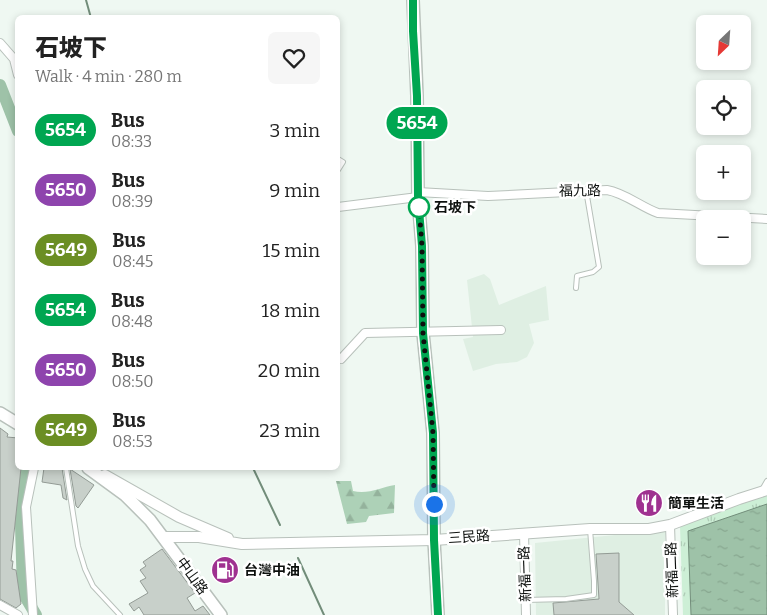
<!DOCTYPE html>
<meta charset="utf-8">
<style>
body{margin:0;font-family:Bitter,"Noto Sans TC",serif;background:#f6f6f6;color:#222;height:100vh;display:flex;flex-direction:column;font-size:19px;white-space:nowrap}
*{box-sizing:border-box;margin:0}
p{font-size:16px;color:#767676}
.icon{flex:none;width:28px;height:28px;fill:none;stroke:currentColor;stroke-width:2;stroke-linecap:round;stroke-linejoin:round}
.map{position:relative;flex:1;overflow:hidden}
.details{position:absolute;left:15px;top:15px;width:325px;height:455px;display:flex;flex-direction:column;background:#fff;border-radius:8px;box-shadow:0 2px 8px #0003}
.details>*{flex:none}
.badge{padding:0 10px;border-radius:16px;font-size:18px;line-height:32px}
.needle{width:32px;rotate:205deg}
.buttons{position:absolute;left:696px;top:15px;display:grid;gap:10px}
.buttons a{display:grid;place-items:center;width:55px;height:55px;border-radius:8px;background:#fff;box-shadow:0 2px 8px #0003;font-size:25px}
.you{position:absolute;width:25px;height:25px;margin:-12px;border:4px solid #fff;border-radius:50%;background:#1a73e8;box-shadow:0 0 0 8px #1a73e833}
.map>.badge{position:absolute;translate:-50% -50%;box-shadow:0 0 0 2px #fff}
.round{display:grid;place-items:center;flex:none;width:52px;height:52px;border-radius:8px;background:#f6f6f6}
.overview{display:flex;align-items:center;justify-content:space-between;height:85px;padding:0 20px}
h1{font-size:24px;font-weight:800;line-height:38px}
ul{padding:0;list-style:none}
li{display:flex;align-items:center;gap:15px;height:60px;padding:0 20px}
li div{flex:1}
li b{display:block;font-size:19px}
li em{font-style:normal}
li .badge{min-width:55px;font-weight:700;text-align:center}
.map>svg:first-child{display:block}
.built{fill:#dfefe3}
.forest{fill:url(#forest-firs)}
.park{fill:url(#park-tufts)}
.water{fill:url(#water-ripples);stroke:#728d7a}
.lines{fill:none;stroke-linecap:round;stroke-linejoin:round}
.stream{stroke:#728d7a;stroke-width:2}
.river{stroke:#9ec2a8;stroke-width:12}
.building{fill:#c8d0ca;stroke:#939b95}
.service-casing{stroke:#b8c1bb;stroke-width:6}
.minor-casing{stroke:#b8c1bb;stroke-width:10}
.tertiary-casing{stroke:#b8c1bb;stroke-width:12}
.secondary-casing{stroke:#b8c1bb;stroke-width:14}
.service{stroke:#fff;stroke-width:4}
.minor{stroke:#fff;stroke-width:8}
.tertiary{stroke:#fff;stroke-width:10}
.secondary{stroke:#fff;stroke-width:11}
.line-casing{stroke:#fff;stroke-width:11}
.line{stroke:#00a651;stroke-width:8}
.walk{stroke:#0d100e;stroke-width:5;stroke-dasharray:0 9}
.stop-dot{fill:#fff;stroke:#00a651;stroke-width:2.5}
.labels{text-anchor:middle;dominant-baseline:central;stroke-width:5;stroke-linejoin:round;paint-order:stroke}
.street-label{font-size:14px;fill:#0d100e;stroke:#fff}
.stop-label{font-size:14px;font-weight:bold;fill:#0d100e;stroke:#fff;text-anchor:start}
.poi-label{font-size:14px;font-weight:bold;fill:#0d100e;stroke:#fff;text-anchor:start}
</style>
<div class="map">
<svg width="767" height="615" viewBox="0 0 767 615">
<defs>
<pattern id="forest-firs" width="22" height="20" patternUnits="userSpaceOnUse" patternTransform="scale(1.25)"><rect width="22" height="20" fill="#add1b7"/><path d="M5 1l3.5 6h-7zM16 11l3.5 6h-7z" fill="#94b29c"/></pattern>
<pattern id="park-tufts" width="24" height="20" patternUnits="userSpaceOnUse" patternTransform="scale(1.25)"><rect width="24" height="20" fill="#cdefd6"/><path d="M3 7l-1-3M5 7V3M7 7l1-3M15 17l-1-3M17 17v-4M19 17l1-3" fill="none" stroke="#afccb6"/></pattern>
<pattern id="water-ripples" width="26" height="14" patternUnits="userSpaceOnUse" patternTransform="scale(1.25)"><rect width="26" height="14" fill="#9ec2a8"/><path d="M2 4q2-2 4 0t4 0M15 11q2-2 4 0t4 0" fill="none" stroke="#87a68f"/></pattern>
</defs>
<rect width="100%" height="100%" fill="#eff8f2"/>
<path class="built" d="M484,274l6,5 9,26 47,-19 3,34 -20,4 5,19 -7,14 -10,5 -21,2 -23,7 -10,-32 10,-2 -6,-57z
M665,530v85h-129l-1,-72z"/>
<path class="forest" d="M336,481h15l2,10c15,4 28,-4 42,-6l-1,28 -25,3 -3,6 -19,2z"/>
<path class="park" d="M767,494v121h-84l-3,-89z"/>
<path class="water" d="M767,504v111h-76l-3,-84z"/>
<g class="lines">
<path class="stream" d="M86,0l5,18
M253,468l27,57
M298,558l26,57"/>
<path class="river" d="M0,85l18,46
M25,468l-5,24 3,101 13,22"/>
</g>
<path class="building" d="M0,428l8,6 -1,3 11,1v30h3l-10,93h2l-1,8 4,1 5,34 -5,4 -16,-9z
M44,468h18l5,32 -4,-2 -2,-13 -19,-3z
M70,469l24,16 -16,23 -2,-2z
M162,549l33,44 -8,5 8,13 8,-5 7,9h-66l-5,-8 -5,4 -5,-7 19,-11 -8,-12 6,-3 -6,-8 6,-4 -3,-4z
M619,553v49l15,13h-80l-1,-12 46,-4 -3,-45z"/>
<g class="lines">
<g class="service-casing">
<path id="service" d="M338,159l5,3 -5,8
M576,288l1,-12 16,-4 6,-5 -13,-77
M66,468l12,78 7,23 8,17 27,29
M763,488l4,-7
M525,600l41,-1 28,-4v-14l-4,-52"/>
</g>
<g class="minor-casing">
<path id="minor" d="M0,43l14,16 4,16
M418,192l70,4 119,-6c18,3 34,17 51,23l109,6
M338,207l80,-10
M341,359l24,-26 136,-3
M670,525l3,90
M524,533l2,82
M0,605l18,10
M33,615l-7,-108 8,-39"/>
</g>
<g class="tertiary-casing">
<path id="tertiary" d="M105,475l74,42 49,21
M164,537h35l43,7 192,-4 156,-11h59l21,-4 69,-26 28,-9"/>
</g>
<g class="secondary-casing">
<path id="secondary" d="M413,0l4,96 1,101 4,49 1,87 10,100 1,107 4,75
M0,413l18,11
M88,468l37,27 25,25 71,95"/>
</g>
<use href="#service" class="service"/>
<use href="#minor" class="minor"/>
<use href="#tertiary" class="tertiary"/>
<use href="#secondary" class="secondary"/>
</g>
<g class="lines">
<g class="line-casing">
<path id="line" d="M413,0v31l4,65 1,101 4,49 1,87 10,100 1,107 4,75"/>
</g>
<use href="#line" class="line"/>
<path class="walk" d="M419,207l3,39 1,87 10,100 1,71"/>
</g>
<defs>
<g id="restaurant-disc" transform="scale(1.4375)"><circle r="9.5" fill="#9f3190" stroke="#fff"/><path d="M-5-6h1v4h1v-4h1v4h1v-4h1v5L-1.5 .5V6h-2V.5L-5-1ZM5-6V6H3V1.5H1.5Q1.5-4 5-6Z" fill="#fff"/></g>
<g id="fuel-disc" transform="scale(1.4375)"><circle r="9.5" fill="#9f3190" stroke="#fff"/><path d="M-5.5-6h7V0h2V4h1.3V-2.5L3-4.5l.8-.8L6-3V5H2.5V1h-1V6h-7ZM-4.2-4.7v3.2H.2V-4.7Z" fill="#fff"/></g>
</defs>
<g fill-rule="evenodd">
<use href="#restaurant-disc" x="649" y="503"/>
<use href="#fuel-disc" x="225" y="570"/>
</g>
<circle class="stop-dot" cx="419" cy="207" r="10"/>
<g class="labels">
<g class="street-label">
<text transform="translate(580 191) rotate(-1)">福九路</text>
<text transform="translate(469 537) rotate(-4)">三民路</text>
<text transform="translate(672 570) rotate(-92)">新福二路</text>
<text transform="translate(525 574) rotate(-92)">新福一路</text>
<text transform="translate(192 576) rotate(54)">中山路</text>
</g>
<g class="stop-label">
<text x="434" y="207">石坡下</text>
</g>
<g class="poi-label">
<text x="668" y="503">簡單生活</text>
<text x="244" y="570">台灣中油</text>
</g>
</g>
</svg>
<div class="buttons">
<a><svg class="needle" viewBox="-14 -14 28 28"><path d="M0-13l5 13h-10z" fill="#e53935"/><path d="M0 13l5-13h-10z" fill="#767676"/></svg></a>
<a><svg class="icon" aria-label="locate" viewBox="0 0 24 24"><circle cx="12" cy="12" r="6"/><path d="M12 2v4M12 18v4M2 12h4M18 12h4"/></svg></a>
<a>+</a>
<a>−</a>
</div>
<div class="you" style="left:434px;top:504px"></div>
<b class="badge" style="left:417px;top:123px;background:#00a651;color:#fff">5654</b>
<section class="details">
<div class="overview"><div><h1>石坡下</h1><p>Walk · 4 min · 280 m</p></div><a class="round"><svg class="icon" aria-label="heart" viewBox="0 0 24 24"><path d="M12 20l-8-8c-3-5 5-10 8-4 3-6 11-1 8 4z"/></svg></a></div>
<ul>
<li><span class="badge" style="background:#00a651;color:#fff">5654</span><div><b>Bus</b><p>08:33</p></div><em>3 min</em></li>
<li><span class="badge" style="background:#8e44ad;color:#fff">5650</span><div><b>Bus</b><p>08:39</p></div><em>9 min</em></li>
<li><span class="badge" style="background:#6b8e23;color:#fff">5649</span><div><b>Bus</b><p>08:45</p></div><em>15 min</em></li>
<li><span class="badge" style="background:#00a651;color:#fff">5654</span><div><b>Bus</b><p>08:48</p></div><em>18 min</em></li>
<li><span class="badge" style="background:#8e44ad;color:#fff">5650</span><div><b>Bus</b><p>08:50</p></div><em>20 min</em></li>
<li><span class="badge" style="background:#6b8e23;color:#fff">5649</span><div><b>Bus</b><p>08:53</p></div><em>23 min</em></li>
</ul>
</section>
</div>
